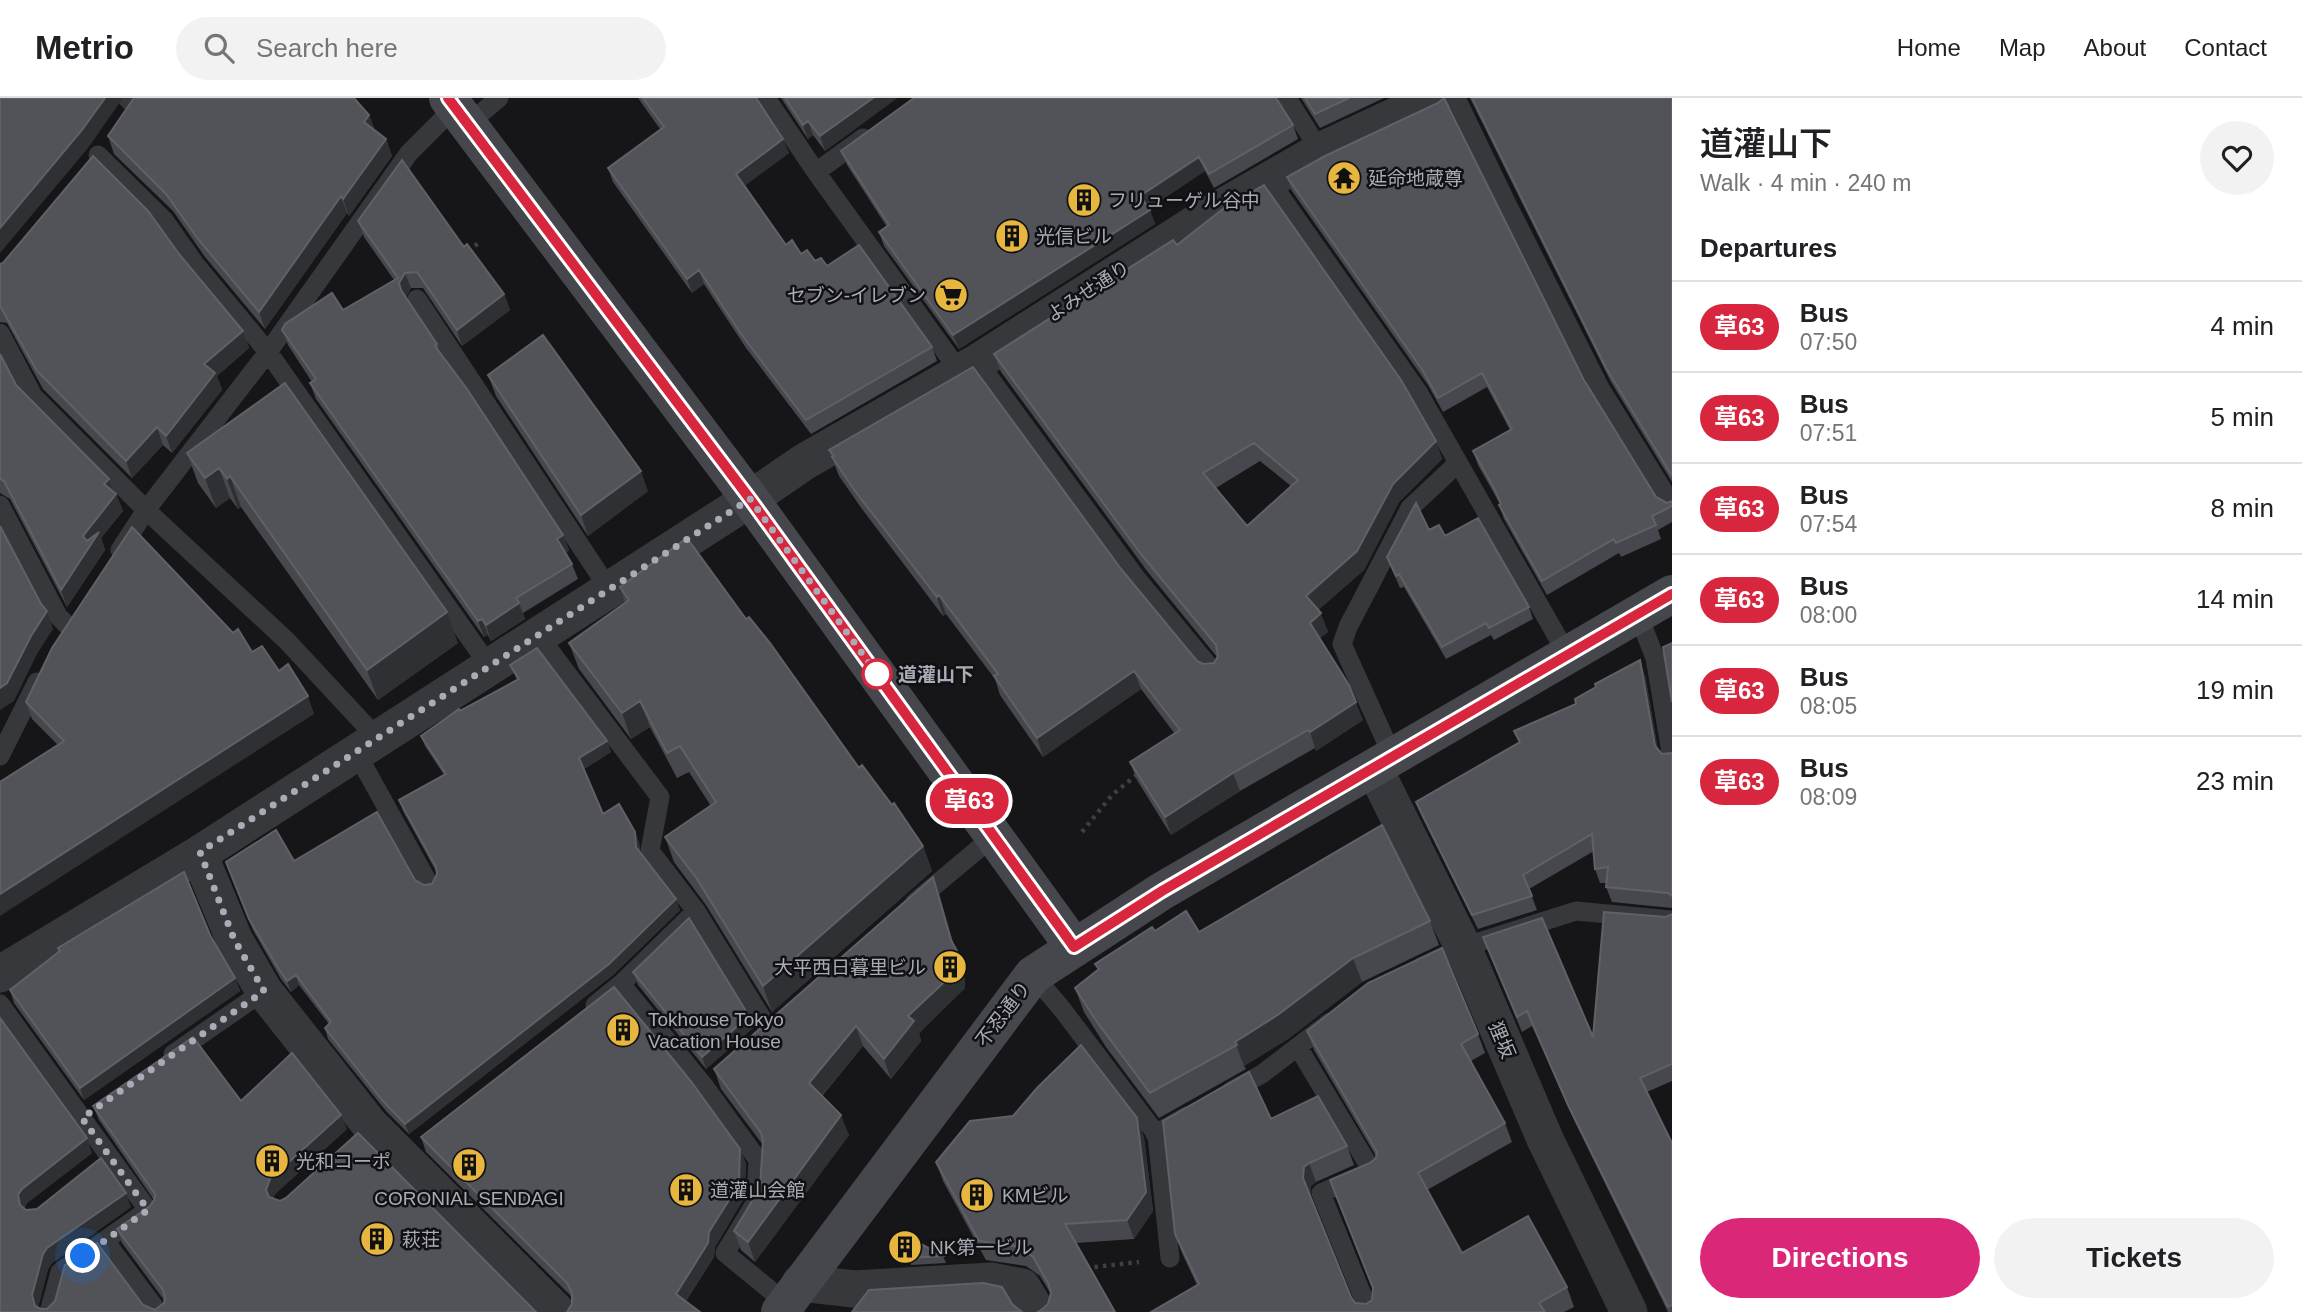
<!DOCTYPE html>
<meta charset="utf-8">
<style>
body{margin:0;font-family:Arial,"Noto Sans JP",sans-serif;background:#f2f2f2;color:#202124;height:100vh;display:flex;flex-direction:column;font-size:26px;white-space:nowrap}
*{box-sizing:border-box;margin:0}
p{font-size:23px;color:#757577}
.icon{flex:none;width:38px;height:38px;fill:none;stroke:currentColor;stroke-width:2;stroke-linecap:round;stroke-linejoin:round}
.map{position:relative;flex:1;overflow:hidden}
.panel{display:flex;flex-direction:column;background:#fff;width:630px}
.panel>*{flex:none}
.badge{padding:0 14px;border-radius:23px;font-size:24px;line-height:46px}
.you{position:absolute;width:35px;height:35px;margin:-18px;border:5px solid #fff;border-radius:50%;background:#1a73e8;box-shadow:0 0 0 10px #1a73e833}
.map>.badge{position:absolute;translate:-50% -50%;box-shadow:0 0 0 4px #fff}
h2{padding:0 28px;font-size:26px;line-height:63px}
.round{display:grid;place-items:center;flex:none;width:74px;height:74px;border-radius:37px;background:#f2f2f2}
.headline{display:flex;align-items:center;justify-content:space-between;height:119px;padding:0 28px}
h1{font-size:33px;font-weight:600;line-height:52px}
.action{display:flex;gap:14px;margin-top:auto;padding:14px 28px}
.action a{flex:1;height:80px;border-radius:42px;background:#db2777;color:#fff;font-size:28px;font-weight:600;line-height:80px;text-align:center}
.action a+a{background:#f2f2f2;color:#202124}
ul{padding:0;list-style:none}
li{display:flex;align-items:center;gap:21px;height:91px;padding:0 28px;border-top:2px solid #e0e0e0}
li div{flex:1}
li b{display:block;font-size:26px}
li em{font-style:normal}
li .badge{min-width:77px;font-weight:700;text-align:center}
header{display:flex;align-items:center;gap:42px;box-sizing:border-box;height:98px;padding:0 35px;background:#fff;border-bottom:2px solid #e0e0e0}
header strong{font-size:33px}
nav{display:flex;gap:38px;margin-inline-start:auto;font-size:24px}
.search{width:490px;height:63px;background:#f2f2f2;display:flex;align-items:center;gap:18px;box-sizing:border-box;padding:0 24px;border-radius:38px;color:#757577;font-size:26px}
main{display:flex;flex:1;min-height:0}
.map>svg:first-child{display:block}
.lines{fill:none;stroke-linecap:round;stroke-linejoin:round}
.path{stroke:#3d3f43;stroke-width:4.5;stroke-dasharray:3.5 5;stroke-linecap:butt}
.service{stroke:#37383c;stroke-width:19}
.minor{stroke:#37383c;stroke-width:37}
.secondary{stroke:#45474c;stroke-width:38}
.wall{fill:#47484d;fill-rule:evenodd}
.shaded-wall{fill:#2f3033}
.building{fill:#525358;stroke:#606167;stroke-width:2;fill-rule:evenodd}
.line-casing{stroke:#fff;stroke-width:16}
.line{stroke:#d7263d;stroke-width:10}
.walk{stroke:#a9acb7;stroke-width:7;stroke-dasharray:0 12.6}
.stop-dot{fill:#fff;stroke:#d7263d;stroke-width:3.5}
.labels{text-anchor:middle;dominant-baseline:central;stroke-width:5;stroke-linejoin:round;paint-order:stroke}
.poi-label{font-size:19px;fill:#a9acb7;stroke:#111113;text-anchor:start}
.street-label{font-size:19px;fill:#a9acb7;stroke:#111113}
.stop-label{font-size:19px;font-weight:bold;fill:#a9acb7;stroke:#111113;text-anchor:start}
</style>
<header>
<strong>Metrio</strong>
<div class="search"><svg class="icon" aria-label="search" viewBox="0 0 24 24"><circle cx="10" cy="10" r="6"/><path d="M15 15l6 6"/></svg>Search here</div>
<nav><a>Home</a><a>Map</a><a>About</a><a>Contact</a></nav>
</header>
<main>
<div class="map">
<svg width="1672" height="1214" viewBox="0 0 1672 1214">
<rect width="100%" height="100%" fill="#161618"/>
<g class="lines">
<path class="path" d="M468,153l13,-10
M1082,734l30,-37 27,-22
M1086,1170l53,-6"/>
<path class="service" d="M127,0l7,7
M766,0l50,74 144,200
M1287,0l33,53
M1456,0l52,108 92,182 72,117
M467,27l32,-27
M98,57l66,65 31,44 73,88 222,315
M816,74l47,-34
M1269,82l149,212 149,262
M417,201l192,290
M0,235l33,63 113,114 141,131 91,98
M978,264l159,217 76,92
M0,407l58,111 11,11
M120,452l26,-40 122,-158 141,-199 46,-46
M1638,516l17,44 17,100
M538,537l122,162 -10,54 46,60 -75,73 -26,21
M356,654l73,132
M0,658l37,-74
M1393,659l-51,-113 6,-17 62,-119 48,-45
M915,804l80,-67
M696,813l73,119
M1421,869l42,-20 113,-36 96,9
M1033,877l29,34 95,126 13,123
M621,886l84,103 53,73 -2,42 -31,51 61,50
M0,906l148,206 -88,62 -11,40
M1298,949l74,124 -51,22 48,119
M173,956l91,-63
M1231,993l31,-17 68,-52
M1155,1036l32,-18
M105,1143l53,71"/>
<path class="minor" d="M1374,670l89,179 82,192 84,173
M199,756l35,85 30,52 106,134 187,187
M0,876l199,-120 551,-355 54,-37 174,-100 229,-146 113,-65 114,-53
M800,1185l54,6 137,-8 31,6 15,25"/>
<path class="secondary" d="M448,0l302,401 324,448
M780,1214l253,-337 129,-84 510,-297"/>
</g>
<path class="wall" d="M638,0h118l33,55 -44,32 41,60 29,16 12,5 105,81 5,14 -126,73 -65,-86 -42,-64 -12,9 -79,-111 -5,-14 52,-39z
M781,0h116l-72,53 -12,-16 -5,4z
M1301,0h83l-64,30z
M1470,0h202v384l-61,-100z
M369,17l6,16 11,8 6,17 -43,60 -2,-3 -82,116 -60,-72 -32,-46 -59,-57 -6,-18z
M1293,27l5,14 -84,49 -9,-17 -56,37 6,16 -196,125 -75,-103 -5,-14 8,-5 -40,-62 -6,-14z
M1287,79l297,203 72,117 11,6 5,-2v21l-14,8 3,9 -40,18 -2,-4 -72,42 -43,-76 -5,-14 1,-1 -22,-39 -5,-14 37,-21 -23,-43 -44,25 -15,-27 -136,-194z
M358,123l106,26 40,47 6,16 -48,36 -39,-58h-12l-5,9 31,47 3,8 123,183 6,15 -3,3 6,11 6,15 -55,34 2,6 -34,22 -3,-6 -4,2 -168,-238 -6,-16 2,-1 -24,-37 -6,-15 61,-20 51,-30 -30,-43z
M1177,147l259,196 6,18 -43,43 -35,68 -46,40 10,22 -8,6 43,82 -47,31 -1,-3 -75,43 -69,44 -34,-55 -7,-18 45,-28 -34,-45 -98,68 -43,-62 -5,-16 -49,-65 -3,2 -81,-107 -23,-33 -10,-26 292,119 76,92 6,3 11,-1 3,-6 -70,-86 -146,-199 -7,-18zM1260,363l31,25 -44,40 -31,-38z
M179,156l64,77 6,17 -32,28 5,14 -50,63 -9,-8 -31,33 -89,-89 -36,-66 -7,-1v-58z
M0,256l16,31 93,94 4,13 3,2 7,17 -22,27 4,12 -38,57 -57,-108 -10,-6z
M488,277l160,116 -60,45 -92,-140z
M285,285l173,260 -80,57 -137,-193 -3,2 -8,-11 -14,10 -18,-25 -11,-30z
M1429,432l16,6 84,71 4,12 -39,21 -3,-5 -45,24 -42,-72 -4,1 -13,-31z
M620,489l126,32 113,149 64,78 9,25 -160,141 -66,-107 -32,-43 -9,-25 46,-31 -22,-34 -12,6 -27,-51 -19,12 -52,-70 -10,-26 56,-41z
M252,554l27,19 35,43 -256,31 -26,-26 -6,-17z
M510,567l97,76 4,11 -27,17 19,45 36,28 1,10 40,58 -67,65 -204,159 -23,-23 -58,-72 -3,-11 4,-4 -30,-39 -8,7 -10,-13 -28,-49 -23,-57 64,-12 121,19 9,5 8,-1 5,-11 -34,-62 -4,-11 45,-25 -19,-29 -4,-10 39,-25 57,-31z
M1645,577l13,75 4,4 10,-1v155l-60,-6 -6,-15 1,-4h-7l-5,-14 -1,-18 -65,38 8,21 -59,19 -56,-112 -6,-15 103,-59 -5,-12z
M933,779l7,20 14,49 10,25 1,17 -46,45 2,8 -30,38 -28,-33 -41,50 27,39 -94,127 -14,-12 -7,-19 26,-43 3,-43 -42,-56 -7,-20z
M1672,816v167l-25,11 25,51v169h-4l-94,-192 -42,-94 -10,6 -39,-95 110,100 73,-120z
M1430,823l9,24 -77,37 -74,57 -44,27 2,3 -87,49 -53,-71 -22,-35 -9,-24 23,-18 -3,-6 60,-33 44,1z
M210,837l25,43 5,13 -156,109 -70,-97 -4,-13 49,-39 -1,-3z
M633,874l120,56 -47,41 -68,-84z
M0,920l92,135 -65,50 -3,6 2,1 105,-3 -79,56 -4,6 -10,38 3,2 102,-4 12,5 9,-7v-3l-42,-57 -5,-14 33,-23 4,-6 -55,-80 -6,-14 148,-5 106,28 -72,65 -2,4 263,114h-536z
M1307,933l171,3 7,19 -14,8 34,62 7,19 -85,48 35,63 105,34 7,20 -10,5h-413l46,-27 -15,-32 -7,-19 96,-115 76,27 7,19 -38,17 -5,4 -1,10 41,101 4,6 11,1 6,-4 1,-10 -43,-110 40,-17 6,-7 -62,-106z
M1137,1020l7,20 9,73 -19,28 -58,4 39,69 -75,-1 8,-7 3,-10 -11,-18 -14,-10 -40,-6 -43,-79 -7,-19z
M421,1039l319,12 6,15 -2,34 -29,49 -1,10 -28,44 -114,3v-7l-146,-145z
M943,1158l3,7 -35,2 -2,-7z"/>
<path class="shaded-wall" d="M105,0h18l-35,50 -88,105v-25z
M873,0h24l-72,53 -5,-15z
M369,17l7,18 -12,-11z
M808,23l5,14 -5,4 -5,-14z
M386,41l6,17 -43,60 -6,-17z
M783,41l6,14 -47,35 -6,-14z
M1199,59l6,14 -60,39 -5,-14z
M341,98l6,17 -82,116 -6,-17z
M1150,112l5,14 -196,125 -6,-14z
M699,172l5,14 -12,9 -5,-14z
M405,175l6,15 -6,11 -6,-16z
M504,196l6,16 -48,36 -5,-16z
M243,233l6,17 -32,28 5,14 -50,63 -6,-17 38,-72z
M157,329l6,18 -31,33 -6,-17z
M1436,343l6,18 -43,43 -35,68 -51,44 -7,-18 87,-112z
M219,370l11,30 -14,10 -11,-30z
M641,373l7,20 -60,45 -7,-21z
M230,378l11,31 -3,2 -11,-30z
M109,381l6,17 1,-2 7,17 -22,27 4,12 -38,57 -6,-17 43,-106z
M563,437l6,15 -6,5 -6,-16z
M939,497l7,19 -3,2 -6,-19z
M519,505l6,16 -34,22 -5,-16z
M47,513l6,18 -16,25 -23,47 -14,9v-22l31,-52z
M447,514l11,31 -80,57 -11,-30z
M1321,515l7,19 -12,9 -6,-18z
M482,521l6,16 -4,2 -6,-16z
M1640,562l5,15 15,86 -5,-15z
M1134,573l7,18 -98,68 -6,-19z
M308,598l6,18 -314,202v-22z
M640,603l10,26 -19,12 -9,-26z
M1356,604l7,18 -47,31 -6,-19z
M607,643l4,11 -28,17 -4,-11z
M1233,675l7,18 -69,44 -6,-18z
M635,734l4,10 1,16 -4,-11z
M923,748l9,25 -160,141 -9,-26z
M933,779l7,20 17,59v-5l7,20 1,17 -46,45 2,8 -30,38 -7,-20 67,-119z
M676,801l4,11 -67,65 -204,159 -4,-10z
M1353,860l9,24 -74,57 -44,27 -9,-24z
M296,877l3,10 -8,7 -4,-11z
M235,880l5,13 -156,109 -4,-12z
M749,918l4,12 -47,41 -4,-12z
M856,928l7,20 -47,56 -7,-19z
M341,1017l6,14 -72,65 -4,11 -5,-15 4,-11z
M841,1017l8,20 -94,127 -7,-20z
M1137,1020l7,20 9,73 -19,28 -7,-19z
M87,1040l5,15 -65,50 -4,6 -3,-4 -2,-10 4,-6z
M740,1051l6,15 -2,34 -29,49 -1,10 -33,51 -5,-14 33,-62z
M1309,1065l7,19 -5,4 -2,11 -6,-19 1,-11z
M126,1095l5,14 -79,56 -4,6 -11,43 -5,-17 11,-41 4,-6z"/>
<path class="building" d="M0,0h105l-23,32 -82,98z
M134,0h220l15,17 -5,7 22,17 -43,60 -2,-3 -82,116 -61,-73 -32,-45 -58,-58z
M643,0h113l27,41 -47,35 50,71 6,-5 9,14 6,-4 8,11 6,-3 6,8 32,-21 73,102 -126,73 -65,-86 -42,-64 -12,9 -79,-111 56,-41z
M785,0h88l-53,38 -12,-15 -5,4z
M914,0h362l17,27 -84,49 -10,-17 -59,39 10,14 -197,125 -74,-103 10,-7 -48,-74z
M1305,0h44l-34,16z
M1444,0l140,282 72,117 11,6 5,-2v5l-20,10 4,9 -40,18 -2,-4 -72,42 -43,-76 2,-1 -6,-14 -22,-39 39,-22 -30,-56 -44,25 -15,-27 -136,-194 38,-21 113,-53z
M1472,0h200v378l-66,-108z
M93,58l55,55 31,43 64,77 -39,33 11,9 -49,63 -9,-9 -31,34 -89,-90 -37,-65v-42l3,-1z
M402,62l62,87 3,-3 37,50 -47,36 -40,-58 -12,1 -6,10 2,7 36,54 -2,2 32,43 96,146 -6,4 15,25 -56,34 3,5 -33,22 -4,-6 -4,2 -168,-238 6,-4 -34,-49 3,-6 47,-31 11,17 55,-32 -40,-57z
M1264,87l137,195 35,61 -43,43 -36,67 -51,45 15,17 -11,10 39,62 7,17 -46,30 -2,-2 -75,43 -68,44 -35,-55 50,-32 -46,-59 -97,67 -43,-62 4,-2 -59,-79 -2,2 -82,-106 -23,-34 2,-1 -5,-6 144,-83 148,202 76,92 6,3 11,-1 4,-7 -2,-11 -76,-92 -146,-199 179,-114 4,5 47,-37zM1254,345l44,37 -51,46 -44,-53z
M543,237l98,136 -60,44 -93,-140z
M0,256l16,31 93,94 -5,5 12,10 -33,42 4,5 12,-9 -38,58 -57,-109 -4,-2z
M285,285l162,229 -80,58 -137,-194 -3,3 -8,-11 -14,10 -18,-25z
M1416,405l13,27 10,-5 6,11 33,-18 51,89 -40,21 -3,-5 -44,24 -43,-73 -3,2 -9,-19z
M0,428l41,78 6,7 -16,25 -24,47 -7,5z
M132,429l101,106 5,-4 14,23 10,-6 17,25 9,-7 20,32 -308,198v-112l64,-41 -38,-39 26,-54z
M687,440l59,81 3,-2 21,26 89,125 3,-3 30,40 2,-2 29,43 -160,140 -66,-107 -32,-42 51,-35 -36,-56 -13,7 -27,-52 -18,12 -53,-70 60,-43 -9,-13z
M1672,545v59l-9,-55z
M537,550l70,93 -28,17 24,56 16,-10 16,28 1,15 40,52 -67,65 -204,160 -23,-24 -57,-72 6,-6 -35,-47 -9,6 -9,-13 -29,-49 -23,-57 50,-32 18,31 83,-49 38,68 9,5 8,-1 5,-10 -1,-7 -37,-67 47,-26 -25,-38 38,-27 1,2 59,-32 -9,-14z
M1640,562l15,86 7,8 10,-1v143l-4,-3 -62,-6 2,-20 -13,2 -3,-35 -69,41 9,21 -60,19 -56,-113 104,-60 -6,-11 62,-27 -1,-5 21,-12 -1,-3z
M1382,727l48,96 -77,37 -74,56 -44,28 2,3 -87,48 -53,-71 -22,-34 24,-19 -4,-5 57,-37 3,4 31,-20 13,21z
M184,774l26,63 25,43 -155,110 -70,-98 50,-39 -2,-3z
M933,779l18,63 6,11 1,18 -50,47 6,5 -30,38 -28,-33 -47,57 32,32 -93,127 -14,-11 26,-43 3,-48 -2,-7 -47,-64z
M1604,814l62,5 6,-3v150l-32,14 32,65v162l-4,2 -100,-202 -41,-94 -10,6 -34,-80 59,-19 51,119z
M689,820l60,98 -47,41 -69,-85z
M1442,850l36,86 -17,10 44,79 -87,50 44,80 66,-37 39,71 -28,16 6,9h-394l48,-28 -24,-50 -12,-113 86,-49 22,47 47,-23 29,50 -38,17 -5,4 -1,11 48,119 4,6 11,1 6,-4 1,-12 -43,-108 40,-17 6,-5 1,-6 -70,-121 61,-48z
M614,889l76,93 50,69 -1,35 -30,48 -1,11 -32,51 24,18h-133l5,-8v-11l-5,-10 -146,-146z
M0,920l87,120 -65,51 -4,6 2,10 6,5 11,-1 64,-51 25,35 -79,55 -4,6 -11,41 3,11 6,3h6l8,-8 10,-36 32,-22 46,62 12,5 9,-7 1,-6 -2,-7 -46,-61 33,-23 4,-6 1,-6 -62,-88 100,-69 48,64 51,-48 49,62 -71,64 -4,11 3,7 11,4 6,-3 72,-65 178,179h-536z
M1081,947l56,73 9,74 -19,28 -62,4 50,88h-78l3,-1 8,-7 3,-11 -3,-10 -15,-26 -14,-10 -40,-6 -43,-79 34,-41 43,-5 24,-28z
M921,1146l22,12 -34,2z
M983,1185l19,4 10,17 10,8h-170l17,-22z"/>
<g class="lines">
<g class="line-casing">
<path id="line" d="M448,0l302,401 324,448 88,-56 510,-297"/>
</g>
<use href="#line" class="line"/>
<path class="walk" d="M83,1158l65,-46 -66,-92 182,-127 -30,-52 -34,-87 550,-353 127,175"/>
</g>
<defs>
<g id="temple-disc" transform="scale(1.75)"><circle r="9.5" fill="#e7b63e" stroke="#111113"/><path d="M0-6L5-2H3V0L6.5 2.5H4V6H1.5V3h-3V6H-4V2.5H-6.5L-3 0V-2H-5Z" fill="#111"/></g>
<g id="building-disc" transform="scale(1.75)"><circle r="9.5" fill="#e7b63e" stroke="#111113"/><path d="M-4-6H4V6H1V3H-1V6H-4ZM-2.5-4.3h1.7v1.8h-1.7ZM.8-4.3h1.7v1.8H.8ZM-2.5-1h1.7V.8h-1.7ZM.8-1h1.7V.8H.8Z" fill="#111"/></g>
<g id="supermarket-disc" transform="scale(1.75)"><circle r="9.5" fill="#e7b63e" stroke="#111113"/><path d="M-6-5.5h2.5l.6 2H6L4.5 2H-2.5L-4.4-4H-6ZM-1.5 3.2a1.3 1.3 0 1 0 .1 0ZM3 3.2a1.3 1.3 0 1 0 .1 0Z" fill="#111"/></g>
</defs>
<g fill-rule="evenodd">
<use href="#temple-disc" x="1344" y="80"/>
<use href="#building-disc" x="1084" y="102"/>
<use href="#building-disc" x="1012" y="138"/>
<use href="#supermarket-disc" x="951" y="197"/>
<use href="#building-disc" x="950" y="869"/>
<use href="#building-disc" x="623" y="932"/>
<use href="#building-disc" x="272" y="1063"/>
<use href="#building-disc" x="469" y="1067"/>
<use href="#building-disc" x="686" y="1092"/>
<use href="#building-disc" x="977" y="1097"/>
<use href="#building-disc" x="377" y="1141"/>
<use href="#building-disc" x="905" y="1149"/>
</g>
<circle class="stop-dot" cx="877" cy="576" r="14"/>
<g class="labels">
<g class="poi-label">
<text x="1368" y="80">延命地蔵尊</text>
<text x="1108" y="102">フリューゲル谷中</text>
<text x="1036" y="138">光信ビル</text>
<text x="926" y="197" text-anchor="end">セブン-イレブン</text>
<text x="926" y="869" text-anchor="end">大平西日暮里ビル</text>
<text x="648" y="921">Tokhouse Tokyo<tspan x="648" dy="22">Vacation House</tspan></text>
<text x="296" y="1063">光和コーポ</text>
<text x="710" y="1092">道灌山会館</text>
<text x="1002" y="1097">KMビル</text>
<text x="469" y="1100" text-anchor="middle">CORONIAL SENDAGI</text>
<text x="402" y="1141">萩荘</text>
<text x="930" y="1149">NK第一ビル</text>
</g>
<g class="street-label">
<text transform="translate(1088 193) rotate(-33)">よみせ通り</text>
<text transform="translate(1003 916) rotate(-53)">不忍通り</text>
<text transform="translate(1502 942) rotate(67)">狸坂</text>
</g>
<g class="stop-label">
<text x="898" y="576">道灌山下</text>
</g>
</g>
</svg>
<div class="you" style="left:83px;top:1158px"></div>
<b class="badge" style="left:969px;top:703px;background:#d7263d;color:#fff">草63</b>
</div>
<section class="panel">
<div class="headline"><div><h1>道灌山下</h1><p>Walk · 4 min · 240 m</p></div><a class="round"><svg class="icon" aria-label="heart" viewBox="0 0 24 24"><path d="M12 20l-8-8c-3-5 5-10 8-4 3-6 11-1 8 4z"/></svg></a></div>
<h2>Departures</h2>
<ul>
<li><span class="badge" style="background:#d7263d;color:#fff">草63</span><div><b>Bus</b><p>07:50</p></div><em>4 min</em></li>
<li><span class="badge" style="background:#d7263d;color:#fff">草63</span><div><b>Bus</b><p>07:51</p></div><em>5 min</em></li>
<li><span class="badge" style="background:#d7263d;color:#fff">草63</span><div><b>Bus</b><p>07:54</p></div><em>8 min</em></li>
<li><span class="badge" style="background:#d7263d;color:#fff">草63</span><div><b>Bus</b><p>08:00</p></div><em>14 min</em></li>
<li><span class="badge" style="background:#d7263d;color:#fff">草63</span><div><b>Bus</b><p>08:05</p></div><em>19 min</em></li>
<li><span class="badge" style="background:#d7263d;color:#fff">草63</span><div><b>Bus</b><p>08:09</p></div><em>23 min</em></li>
</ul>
<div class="action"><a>Directions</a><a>Tickets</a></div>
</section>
</main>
